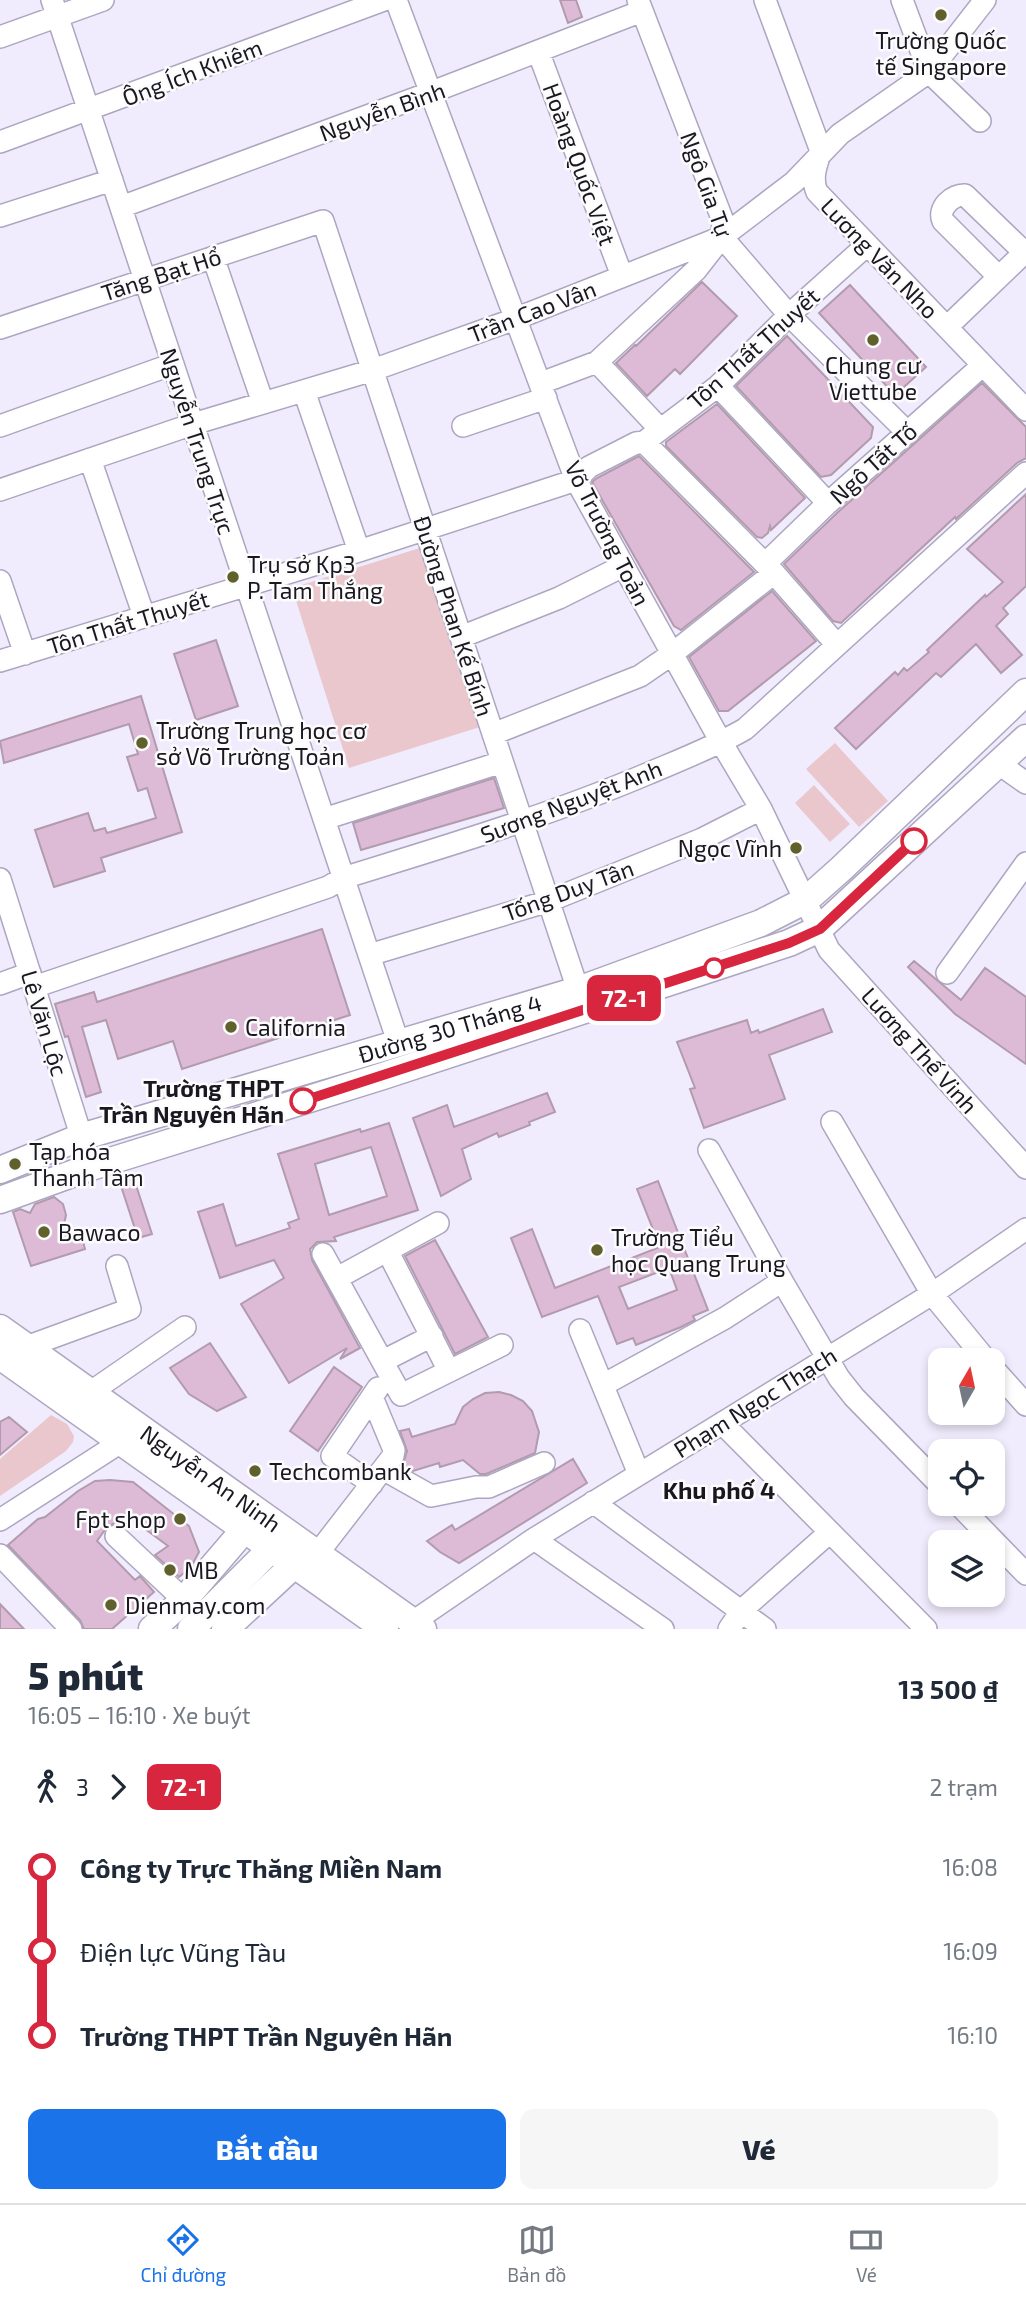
<!DOCTYPE html>
<html lang="vi">
<meta charset="utf-8">
<style>
body{margin:0;font-family:"Exo 2",sans-serif;background:#f6f6f7;color:#1f2937;height:100vh;display:flex;flex-direction:column;font-size:26px;white-space:nowrap}
*{box-sizing:border-box;margin:0}
p{font-size:23px;color:#747a83}
.icon{flex:none;width:38px;height:38px;fill:none;stroke:currentColor;stroke-width:2;stroke-linecap:round;stroke-linejoin:round}
.map{position:relative;height:1629px;overflow:hidden}
.sheet{display:flex;flex-direction:column;background:#fff;flex:1}
.sheet>*{flex:none}
.badge{padding:0 14px;border-radius:10px;font-size:24px;line-height:46px}
.needle{width:46px;rotate:9deg}
.buttons{position:absolute;left:928px;top:1348px;display:grid;gap:14px}
.buttons a{display:grid;place-items:center;width:77px;height:77px;border-radius:14px;background:#fff;box-shadow:0 4px 10px #0003;font-size:35px}
.map>.badge{position:absolute;translate:-50% -50%;box-shadow:0 0 0 4px #fff}
.legs{display:flex;align-items:center;gap:10px;height:77px;padding:0 28px;font-size:23px}
.legs p{margin-inline-start:auto}
.summary{display:flex;align-items:center;justify-content:space-between;height:119px;padding:0 28px}
h1{font-size:38px;font-weight:800;line-height:52px}
.cta{display:flex;gap:14px;margin-top:auto;padding:14px 28px}
.cta a{flex:1;height:80px;border-radius:14px;background:#1a73e8;color:#fff;font-size:28px;font-weight:800;line-height:80px;text-align:center}
.cta a+a{background:#f6f6f7;color:#1f2937}
ul{padding:0 28px;list-style:none}
li{display:flex;align-items:center;gap:24px;height:84px;font-size:26px}
li i{display:grid;place-items:center;width:10px;height:100%;margin:0 9px;background:currentColor}
li i::after{content:'';width:18px;height:18px;margin:-9px;border:5px solid;border-radius:50%;background:#fff}
li p{margin-inline-start:auto}
li:first-child i{background:linear-gradient(#0000 50%,currentColor 0)}
li:last-child i{background:linear-gradient(currentColor 50%,#0000 0)}
.tab-bar{display:flex;justify-content:space-around;align-items:center;height:98px;border-top:2px solid #e0e1e3;background:#fff;font-size:19px;color:#747a83}
.tab-bar a{display:grid;justify-items:center;gap:4px}
.tab-bar .active{color:#1a73e8}
.map>svg:first-child{display:block}
.green{fill:#eac7cd}
.building{fill:#ddbbd7;stroke:#b19bad;stroke-width:2;fill-rule:evenodd}
.lines{fill:none;stroke-linecap:round;stroke-linejoin:round}
.minor-casing{stroke:#ada6c0;stroke-width:24}
.major-casing{stroke:#ada6c0;stroke-width:29}
.minor{stroke:#fff;stroke-width:21}
.major{stroke:#fff;stroke-width:26}
.line-1-casing{stroke:#fff;stroke-width:16}
.line-1{stroke:#d7263d;stroke-width:10}
.poi-dot{fill:#60602d;stroke:#fcfcfc;stroke-width:2.5}
.stop-1-dot{fill:#fff;stroke:#d7263d;stroke-width:3.5}
.labels{text-anchor:middle;dominant-baseline:central;stroke-width:5;stroke-linejoin:round;paint-order:stroke}
.poi-label{font-size:23px;fill:#1a1721;stroke:#fcfcfc;text-anchor:start}
.street-label{font-size:23px;fill:#1a1721;stroke:#fcfcfc}
.stop-label{font-size:23px;font-weight:bold;fill:#1a1721;stroke:#fcfcfc;text-anchor:end}
.neighbourhood-label{font-size:24px;font-weight:bold;fill:#1a1721;stroke:#fcfcfc}
</style>
<div class="map">
<svg width="1026" height="1629" viewBox="0 0 1026 1629">
<rect width="100%" height="100%" fill="#f1ecfd"/>
<path class="green" d="M423,547l57,180 -131,41 -57,-180z
M835,743l53,58 -29,26 -53,-58z
M814,785l36,39 -20,18 -35,-39z
M51,1415l16,9 7,12 -1,6 -7,9 -66,45v-37z"/>
<path class="building" d="M560,0h16l6,17 -14,6z
M702,282l35,34 -57,58 -5,-5 -28,27 -31,-33 19,-18 1,1z
M850,285l76,82 -31,28 -76,-82z
M787,336l86,91 -2,11 -40,37 -10,2 -85,-91z
M982,383l44,44v31l-9,5 -61,56 -1,-2 -114,106 -8,-2 -49,-57 53,-51z
M717,404l88,94 -34,32 -1,-4 -2,7 -6,5 -5,-1 -91,-91v-4z
M639,456l115,116 -73,58 -7,-4 -82,-144 5,-4z
M1026,494v92l-23,22 5,6 -12,12 26,29 -21,18 -25,-29 -35,33 -5,-4 -80,76 -21,-21 60,-56 3,3 6,-7 3,3 22,-19 -2,-2 58,-55 1,2 17,-15 -36,-33z
M772,591l44,50 -88,70h-9l-30,-54z
M216,640l22,66 -42,14 -22,-66z
M141,696l41,136 -81,26 4,13 -51,16 -19,-57 53,-17 6,18 11,-3 2,5 49,-15 -9,-30 -9,3 -11,-34 11,-3 -9,-30 -125,39 -4,-22z
M494,778l10,30 -143,42 -8,-27z
M322,929l28,86 -168,54 -9,-28 -55,18 -12,-39 -24,7 19,65 -15,5 -18,-61 -3,1 -10,-33 39,-12 3,10z
M914,961l47,39 24,-32 41,29v67l-71,-50 -47,-47z
M823,1009l9,23 -63,23 16,44 -81,29 -14,-39 5,-1 -18,-46 70,-22 4,13 7,-3 1,3z
M547,1093l8,19 -26,10 1,3 -31,12 -2,-4 -35,16 9,30 -30,17 -28,-78 34,-13 7,22z
M389,1123l29,87 -84,27 2,4 -19,1 -7,7 2,11 48,88 -20,11 7,-11 -58,35 -48,-79 43,-26 -10,-18 -54,18 -22,-66 25,-8 13,42 54,-18 -2,-5 11,-4 -21,-65 82,-25 1,3zM371,1147l16,49 -58,19 -14,-51z
M134,1179l18,55 -14,4 -18,-55z
M658,1181l50,129 -15,6 2,4 -14,7 -45,18 -3,-7 -16,6 -19,-48 -56,21 -31,-79 21,-9 23,59 105,-41 -23,-58zM669,1268l8,22 -49,19 -9,-22z
M54,1197l9,7 3,11 -4,19h19l4,15 -54,17 -18,-54 7,-3 10,4 5,-9z
M435,1240l53,97 -33,17 -50,-98z
M210,1343l36,54 -29,14 -28,-17 -19,-26z
M334,1367l28,20 -44,64 -28,-20z
M499,1392l12,3 12,6 9,10 7,21 -4,21 -49,21h-6l-17,-14 -23,7 -1,-4 -26,8 -10,-6 4,-14 -7,-20 9,-2 3,8 43,-13 8,-17 10,-8 12,-6z
M9,1417l18,15 -27,23v-33z
M573,1459l14,24 -128,80 -19,-11 -13,-11 25,-16 3,5z
M110,1480l23,2 56,44 10,26 -8,15 -12,10 -24,-22 13,-9 -43,-32 -10,9 -8,4 -10,14 38,39 5,-4 14,16 -42,37h-28l-4,-9 -72,-75 30,-26 7,-2 33,-26 17,-10z
M0,1604l24,25h-24z"/>
<g class="lines">
<g class="minor-casing">
<path id="minor" d="M52,0l346,1042
M396,0l180,480 145,262 40,67 68,141 197,218
M638,0l85,221 -1,16 67,78 118,117
M765,0l56,151c-5,14 -10,28 -4,41l209,218
M902,0l27,72 51,49
M0,37l103,-37
M538,51l84,225
M0,142l384,-142
M121,207l311,-115 210,-81
M0,216l112,-36
M213,257l50,146
M999,277l-56,-56c-6,-13 10,-27 22,-26l60,58
M947,327l79,-76
M0,328l323,-107 259,781
M541,383l56,-21
M718,386l110,117
M304,391l55,160
M0,426l173,-62
M463,426l83,-28
M659,428l-62,-66 99,-92 25,-32
M644,442l130,131 63,72
M90,459l54,157
M0,490l193,-66 180,-54 142,-51 207,-82 72,-55 46,-48 89,-62 56,-72
M765,564l63,-61 155,-138
M0,581l25,73
M461,637l98,-39 64,-32
M0,661l359,-110 217,-71 13,-13 47,-24 8,-1 74,-56 71,-71 78,-70
M493,734l147,-58 32,-22 102,-81
M999,764l27,19
M324,819l178,-57
M0,879l91,288
M369,955l180,-54 153,-62 59,-30
M947,973l79,-110
M0,984l30,-11
M34,987l294,-100 15,-9c103,-32 205,-62 304,-104 33,-14 67,-27 98,-45l281,-256
M832,1122l100,172 54,66
M709,1150l73,131 57,97 15,19 86,88
M388,1252l61,119
M323,1254l78,141 101,-50
M337,1278l101,-55
M580,1330l59,144
M26,1347l104,-38 -13,-43
M383,1361l49,-25
M992,1367l34,38
M603,1385l122,-67 57,-37
M91,1392l94,-65
M722,1423l204,206
M383,1469l48,27 45,-9h13l55,-24
M372,1484l-40,-28 46,-68
M593,1502l172,127
M957,1503l69,71
M0,1520l121,-78
M116,1536l68,64
M534,1539l129,90
M318,1553l75,-97 1,-6 -22,-53
M0,1555l71,74
M413,1622l121,-83 398,-245 94,-65
M729,1629l13,-19 88,-78"/>
</g>
<g class="major-casing">
<g id="major">
<path id="s1" d="M0,1170l81,-33 497,-147 183,-67 45,-23 36,-32 184,-176"/>
<path d="M0,1200l91,-33 292,-91 406,-133 30,-14 207,-191"/>
<path id="s2" d="M0,1328l423,301"/>
<path d="M0,1356l385,273"/>
<path d="M152,1629l32,-29 72,-84"/>
<path d="M191,1629l93,-93"/>
<path d="M225,1629l83,-77"/>
</g>
</g>
<use href="#minor" class="minor"/>
<use href="#major" class="major"/>
</g>
<g class="lines">
<g class="line-1-casing">
<path id="line-1" d="M303,1101l486,-158 31,-14 94,-88"/>
</g>
<use href="#line-1" class="line-1"/>
</g>
<g class="poi-dot">
<circle cx="941" cy="15" r="7"/>
<circle cx="873" cy="340" r="7"/>
<circle cx="233" cy="577" r="7"/>
<circle cx="142" cy="743" r="7"/>
<circle cx="796" cy="848" r="7"/>
<circle cx="231" cy="1027" r="7"/>
<circle cx="15" cy="1164" r="7"/>
<circle cx="44" cy="1232" r="7"/>
<circle cx="597" cy="1250" r="7"/>
<circle cx="255" cy="1471" r="7"/>
<circle cx="180" cy="1519" r="7"/>
<circle cx="170" cy="1570" r="7"/>
<circle cx="111" cy="1605" r="7"/>
</g>
<g class="stop-1-dot">
<circle cx="914" cy="841" r="12"/>
<circle cx="714" cy="968" r="9"/>
<circle cx="303" cy="1101" r="12"/>
</g>
<g class="labels">
<g class="poi-label">
<text x="941" y="40" text-anchor="middle">Trường Quốc<tspan x="941" dy="26">tế Singapore</tspan></text>
<text x="873" y="365" text-anchor="middle">Chung cư<tspan x="873" dy="26">Viettube</tspan></text>
<text x="247" y="564">Trụ sở Kp3<tspan x="247" dy="26">P. Tam Thắng</tspan></text>
<text x="156" y="730">Trường Trung học cơ<tspan x="156" dy="26">sở Võ Trường Toản</tspan></text>
<text x="782" y="848" text-anchor="end">Ngọc Vĩnh</text>
<text x="245" y="1027">California</text>
<text x="29" y="1151">Tạp hóa<tspan x="29" dy="26">Thanh Tâm</tspan></text>
<text x="58" y="1232">Bawaco</text>
<text x="611" y="1237">Trường Tiểu<tspan x="611" dy="26">học Quang Trung</tspan></text>
<text x="269" y="1471">Techcombank</text>
<text x="166" y="1519" text-anchor="end">Fpt shop</text>
<text x="184" y="1570">MB</text>
<text x="125" y="1605">Dienmay.com</text>
</g>
<g class="street-label">
<text transform="translate(192 72) rotate(-21)">Ông Ích Khiêm</text>
<text transform="translate(382 111) rotate(-20)">Nguyễn Bình</text>
<text transform="translate(580 164) rotate(70)">Hoàng Quốc Việt</text>
<text transform="translate(707 184) rotate(70)">Ngô Gia Tự</text>
<text transform="translate(880 258) rotate(46)">Lương Văn Nho</text>
<text transform="translate(161 274) rotate(-18)">Tăng Bạt Hổ</text>
<text transform="translate(532 311) rotate(-21)">Trần Cao Vân</text>
<text transform="translate(753 348) rotate(-42)">Tôn Thất Thuyết</text>
<text transform="translate(198 441) rotate(72)">Nguyễn Trung Trực</text>
<text transform="translate(873 463) rotate(-42)">Ngô Tất Tố</text>
<text transform="translate(608 533) rotate(63)">Võ Trường Toản</text>
<text transform="translate(454 616) rotate(72)">Đường Phan Kế Bính</text>
<text transform="translate(128 622) rotate(-17)">Tôn Thất Thuyết</text>
<text transform="translate(571 801) rotate(-21)">Sương Nguyệt Anh</text>
<text transform="translate(568 890) rotate(-20)">Tống Duy Tân</text>
<text transform="translate(45 1023) rotate(73)">Lê Văn Lộc</text>
<text stroke="none"><textPath href="#s1" startOffset="472">Đường 30 Tháng 4</textPath></text>
<text transform="translate(920 1050) rotate(48)">Lương Thế Vinh</text>
<text transform="translate(755 1402) rotate(-32)">Phạm Ngọc Thạch</text>
<text stroke="none"><textPath href="#s2" startOffset="259">Nguyễn An Ninh</textPath></text>
</g>
<g class="stop-label">
<text x="284" y="1088">Trường THPT<tspan x="284" dy="26">Trần Nguyên Hãn</tspan></text>
</g>
<g class="neighbourhood-label">
<text x="719" y="1489">Khu phố 4</text>
</g>
</g>
</svg>
<div class="buttons">
<a><svg class="needle" viewBox="-14 -14 28 28"><path d="M0-13l5 13h-10z" fill="#e53935"/><path d="M0 13l5-13h-10z" fill="#747a83"/></svg></a>
<a><svg class="icon" aria-label="locate" viewBox="0 0 24 24"><circle cx="12" cy="12" r="6"/><path d="M12 2v4M12 18v4M2 12h4M18 12h4"/></svg></a>
<a><svg class="icon" aria-label="layers" viewBox="0 0 24 24"><path d="M12 4l9 5-9 5-9-5zM3 14l9 5 9-5"/></svg></a>
</div>
<b class="badge" style="left:624px;top:998px;background:#d7263d;color:#fff">72-1</b>
</div>
<section class="sheet">
<div class="summary"><div><h1>5 phút</h1><p>16:05 – 16:10 · Xe buýt</p></div><b>13 500 ₫</b></div>
<div class="legs"><svg class="icon" aria-label="walk" viewBox="0 0 24 24"><circle cx="13" cy="4" r="2"/><path d="M13 8l-2 6 4 7M11 14l-3 7M7 12l3-4h3l4 4"/></svg>3<svg class="icon" aria-label="forward" viewBox="0 0 24 24"><path d="M9 5l7 7-7 7"/></svg><b class="badge" style="background:#d7263d;color:#fff">72-1</b><p>2 trạm</p></div>
<ul>
<li><i style="color:#d7263d"></i><b>Công ty Trực Thăng Miền Nam</b><p>16:08</p></li>
<li><i style="color:#d7263d"></i><span>Điện lực Vũng Tàu</span><p>16:09</p></li>
<li><i style="color:#d7263d"></i><b>Trường THPT Trần Nguyên Hãn</b><p>16:10</p></li>
</ul>
<div class="cta"><a>Bắt đầu</a><a>Vé</a></div>
</section>
<nav class="tab-bar">
<a class="active"><svg class="icon" aria-label="directions" viewBox="0 0 24 24"><path d="M12 3l9 9-9 9-9-9zM9 14v-3h6M13 9l2 2-2 2"/></svg>Chỉ đường</a>
<a><svg class="icon" aria-label="map" viewBox="0 0 24 24"><path d="M3 6l6-2 6 2 6-2v14l-6 2-6-2-6 2zM9 4v14M15 6v14"/></svg>Bản đồ</a>
<a><svg class="icon" aria-label="tickets" viewBox="0 0 24 24"><path d="M3 7h18v10H3zM15 7v10"/></svg>Vé</a>
</nav>
